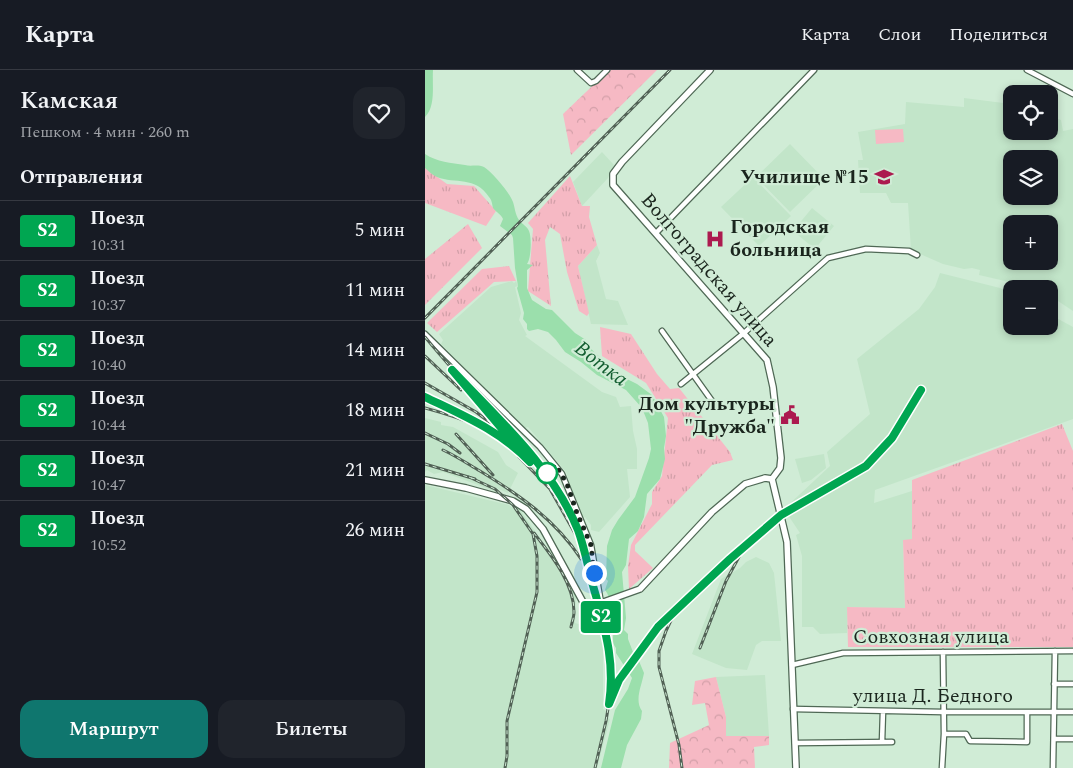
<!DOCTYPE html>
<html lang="ru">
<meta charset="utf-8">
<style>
body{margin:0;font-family:Spectral,serif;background:#20242c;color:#f1f3f6;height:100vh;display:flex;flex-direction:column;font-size:19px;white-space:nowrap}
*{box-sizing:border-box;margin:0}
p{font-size:16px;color:#9ea1a6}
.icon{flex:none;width:28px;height:28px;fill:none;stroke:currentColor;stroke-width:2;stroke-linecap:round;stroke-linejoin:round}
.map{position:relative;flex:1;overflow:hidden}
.side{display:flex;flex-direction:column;background:#171b24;width:425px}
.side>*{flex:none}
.badge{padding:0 10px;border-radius:4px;font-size:18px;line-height:32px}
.fabs{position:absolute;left:578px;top:15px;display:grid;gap:10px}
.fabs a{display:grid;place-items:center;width:55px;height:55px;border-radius:10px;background:#171b24;box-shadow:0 2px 8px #0003;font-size:25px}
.you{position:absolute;width:25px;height:25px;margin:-12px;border:4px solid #fff;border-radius:50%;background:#1a73e8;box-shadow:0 0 0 8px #1a73e833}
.map>.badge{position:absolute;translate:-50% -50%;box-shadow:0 0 0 2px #fff}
h2{padding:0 20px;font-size:19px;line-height:45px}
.round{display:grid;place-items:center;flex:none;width:52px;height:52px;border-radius:15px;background:#20242c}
.overview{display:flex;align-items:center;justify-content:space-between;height:85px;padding:0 20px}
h1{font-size:24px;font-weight:600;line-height:38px}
.cta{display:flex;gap:10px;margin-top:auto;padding:10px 20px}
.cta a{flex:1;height:58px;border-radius:15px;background:#0f766e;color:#fff;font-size:20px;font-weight:600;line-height:58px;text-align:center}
.cta a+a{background:#20242c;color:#f1f3f6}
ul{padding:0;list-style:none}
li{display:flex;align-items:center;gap:15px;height:60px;padding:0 20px;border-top:1px solid #363941}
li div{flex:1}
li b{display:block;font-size:19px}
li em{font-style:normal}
li .badge{min-width:55px;font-weight:700;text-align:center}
header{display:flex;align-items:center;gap:30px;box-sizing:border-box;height:70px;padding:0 25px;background:#171b24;border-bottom:1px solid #363941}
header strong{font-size:24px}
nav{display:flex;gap:28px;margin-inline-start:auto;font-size:18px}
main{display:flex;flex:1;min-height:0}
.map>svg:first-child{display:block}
.built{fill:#c2e5c9;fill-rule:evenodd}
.grass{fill:url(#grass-tufts)}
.forest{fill:url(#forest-crowns)}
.pitch{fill:#f6b9c4}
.water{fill:#9bdfac}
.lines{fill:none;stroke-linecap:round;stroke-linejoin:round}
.minor-casing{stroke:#4f6855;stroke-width:7}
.major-casing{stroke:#4f6855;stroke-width:8}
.minor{stroke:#fff;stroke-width:4.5}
.major{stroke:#fff;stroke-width:5.5}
.rail-casing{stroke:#516155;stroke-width:3}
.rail{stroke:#d0ecd6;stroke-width:1;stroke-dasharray:4;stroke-linecap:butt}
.line-casing{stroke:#fff;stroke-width:11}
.line{stroke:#00a651;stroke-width:8}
.walk{stroke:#1a251d;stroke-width:5;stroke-dasharray:0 9}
.stop-dot{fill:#fff;stroke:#00a651;stroke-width:2.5}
.labels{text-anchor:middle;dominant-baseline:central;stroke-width:4.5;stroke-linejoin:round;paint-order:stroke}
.poi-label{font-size:20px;font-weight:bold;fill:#1a251d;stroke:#d0ecd6;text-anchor:end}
.street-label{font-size:20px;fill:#1a251d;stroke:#d0ecd6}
.water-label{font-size:21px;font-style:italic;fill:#135e31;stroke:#d0ecd6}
</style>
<header>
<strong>Карта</strong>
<nav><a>Карта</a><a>Слои</a><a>Поделиться</a></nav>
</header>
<main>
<section class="side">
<div class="overview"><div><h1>Камская</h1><p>Пешком · 4 мин · 260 m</p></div><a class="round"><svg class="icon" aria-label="heart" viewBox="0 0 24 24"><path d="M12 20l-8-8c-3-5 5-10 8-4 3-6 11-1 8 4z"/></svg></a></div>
<h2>Отправления</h2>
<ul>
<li><span class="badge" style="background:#00a651;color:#fff">S2</span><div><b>Поезд</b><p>10:31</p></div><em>5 мин</em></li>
<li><span class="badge" style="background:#00a651;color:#fff">S2</span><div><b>Поезд</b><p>10:37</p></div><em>11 мин</em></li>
<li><span class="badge" style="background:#00a651;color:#fff">S2</span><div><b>Поезд</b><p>10:40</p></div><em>14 мин</em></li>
<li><span class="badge" style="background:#00a651;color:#fff">S2</span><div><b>Поезд</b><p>10:44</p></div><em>18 мин</em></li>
<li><span class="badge" style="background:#00a651;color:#fff">S2</span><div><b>Поезд</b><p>10:47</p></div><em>21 мин</em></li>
<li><span class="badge" style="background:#00a651;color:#fff">S2</span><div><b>Поезд</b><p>10:52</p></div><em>26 мин</em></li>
</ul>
<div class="cta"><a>Маршрут</a><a>Билеты</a></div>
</section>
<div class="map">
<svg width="648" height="698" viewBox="0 0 648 698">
<defs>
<pattern id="grass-tufts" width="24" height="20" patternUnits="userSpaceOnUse" patternTransform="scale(1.25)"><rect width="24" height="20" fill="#f6b9c4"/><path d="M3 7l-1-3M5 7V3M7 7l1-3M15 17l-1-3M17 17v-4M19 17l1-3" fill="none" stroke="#d29fa8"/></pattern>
<pattern id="forest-crowns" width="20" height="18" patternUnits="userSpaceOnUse" patternTransform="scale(1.25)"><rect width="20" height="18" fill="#f6b9c4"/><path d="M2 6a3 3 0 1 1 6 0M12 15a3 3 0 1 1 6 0" fill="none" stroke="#d29fa8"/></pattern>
</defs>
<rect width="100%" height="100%" fill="#d0ecd6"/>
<path class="built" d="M539,28l47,6v27h38v-15l12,4 2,11 10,-2v182l-24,-16v-6h-10l-60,-14 1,-5 -8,-2 -8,1 -21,-5 -32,-14 -3,-47h-17l-5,-10h-26l-2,-33h5l-5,-28 47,-8 1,-22 58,5zM586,89h38v37h-38zM586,154h38v37h-38z
M365,74l34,35 -34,33 -34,-35z
M177,82l12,13 -6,13 -26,28 -9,-24z
M328,107l38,39 -32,30 -38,-39z
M387,138l22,18 -19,23 -22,-18z
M172,175l3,8 -4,8 10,38 12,2 10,24 -37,-1 -13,-58z
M515,203l60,15 11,6v32h38v-12l24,13v92l-198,71 -1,13 38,-12v49l-9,1 2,68 -57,-2 -1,26 -27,1 -7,-7h-11v-71l-6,-21 4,-2 -16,-24 46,-43 -3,-14 43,-38 -13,-55 62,-50 16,-22z
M87,211l2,2 2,-2 2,5 -3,1 6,26 -2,7 8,15 -2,1 77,56 14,5 4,10 11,-1 2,25 4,18v20h-10l3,28 -31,35 -8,-2v-5l-6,-8 -3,1 -16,-46 -38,-45 -3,1 -20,-19 -64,-65 2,-4 -4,-6 52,-47z
M0,348l16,4v3l12,2 45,25 8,13 12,8 -10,20 -12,-5 -2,3 -51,-19 -9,2 -7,-4 -2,2z
M399,384l2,14 -15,12 -9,3 -7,-24z
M0,415l84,20 5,4 4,-2 33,47 25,40 -1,29 28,8v78l3,2 -1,6 5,2 -13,49h-172z
M331,487l13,6 5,10 7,68h-19l-6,4 -9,25 -21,-2 -34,-14 29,-75 19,-11 6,-6z
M340,605l4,61h-44l1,-19 -10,-40z"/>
<path class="grass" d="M0,98l22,16 27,2 22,25 -10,15 -61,-23z
M145,106l12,30h8l-1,11 8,28 -19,21 11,47 -2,3 -8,-5 -12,-39 -7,-38 -10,-7 -5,13 6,66 -23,-15 5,-62 -5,-6z
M43,154l14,24 -57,57v-46z
M84,196l7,15 -22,1 -57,50 -10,-9 55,-54z
M175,257l31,7 26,40 13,15 9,-1 51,64 3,8 -21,5 -77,80v6l18,17 -24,21 -1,-23 3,-21 21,-41v-12l10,-16 6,-58 -22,-35 -44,-27z
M637,354l11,27v196h-225l-1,-40 58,1 -2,-68 9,-1v-59z"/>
<path class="forest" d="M184,0h48l-86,85 -8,-41z
M291,607l10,40v19h43v9l-15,2 1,21h-86l1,-25 39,-18 -4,-22 -13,2 3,-24z"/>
<path class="pitch" d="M478,59l1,13 -28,2 -1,-14z"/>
<path class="water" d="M0,0h8c-1,15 3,36 -8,47z
M0,84c12,8 26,9 40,11 6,2 12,-1 19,2 8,5 26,26 29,35 2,6 2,12 6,18 3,4 8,6 10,11 3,7 2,28 -2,33l6,1 -6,5v18l5,12 14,9 6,1 23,23 11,7 2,6 18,17 19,15 12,6 15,11 12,22 2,19 -2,12 1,11 -5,20 -13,15 -3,23 -6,14 -9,8 -3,26 -4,7 4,46 -2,12 4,4v5l5,13 3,2 8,19c-2,12 -10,27 -2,38l-1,8 -14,26 -6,23h-20l14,-58 13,-21 4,-11 -16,-25v-5c-5,-6 -2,-12 -3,-19 -1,-3 -3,-5 -4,-8 -3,-13 5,-19 -4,-31l3,-9 -2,-2 1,-33 5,-16 6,-10 17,-23 14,-39 2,-9 -3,-26 -6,-15 -16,-18 -29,-15 -16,-13 -16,-10 -9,-12 -8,-8 -10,-3 -9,2 -2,-2v-5l-4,-5 1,-6 -7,-25 1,-2 -3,-18 -2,-30 -1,-3 -12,-9 3,-7c-2,-5 -7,-7 -10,-11 -1,-4 -1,-8 -4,-11 -13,-21 -34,-13 -52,-20 -5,-2 -8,-6 -12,-9z"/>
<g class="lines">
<g class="minor-casing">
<path id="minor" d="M152,0l14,13 5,-2 11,-11
M602,0l46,24
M231,163l158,-163
M237,261l55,77
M0,264l115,113 22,27 29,71 10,58
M256,314l63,-51 84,-75 38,-9 43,2 8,4
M367,595l51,-12 230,-2
M629,614h19
M368,639l150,3h130
M519,664h22l4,7 57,1v-30
M629,669h19
M457,672l1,-31
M370,673l97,-1
M517,698l2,-34 -1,-82
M628,698l2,-117"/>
</g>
<g class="major-casing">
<path id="major" d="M285,0l-88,92 -9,12v11l154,175 6,27 8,71 -1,10 -8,11
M347,409l15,63 9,226
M0,410l41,8 47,13 13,8 17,20 40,73 6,3 9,-1 42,-15 72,-77 33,-28 20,-6 7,1"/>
</g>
<use href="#minor" class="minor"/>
<use href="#major" class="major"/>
<g class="rail-casing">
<path id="rail" d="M0,248l245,-248
M0,267c22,27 46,53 70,79 21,22 44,44 59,71
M0,286l36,34
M0,313l51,29 25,19
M0,327l27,13
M0,338c37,10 77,24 103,52
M0,363l23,11 12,9
M31,364l37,41
M18,380c13,6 25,14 37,21 38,23 76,49 101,88
M94,387l30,31
M0,394l50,15
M44,407l26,12 18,16 20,29 4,22v36l-30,129v35l-2,12
M121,412l31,55 12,35 20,77 3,35 -6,37 -11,47
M109,463c17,22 40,50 40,79 0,5 -2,10 -3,15
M248,546l-7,15 -7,20v16l20,78 3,23
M275,578l26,-67 14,-26
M184,634l10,-24 39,-53 72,-68 52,-44 84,-50 26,-27 30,-48"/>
</g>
<use href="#rail" class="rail"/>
</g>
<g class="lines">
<g class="line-casing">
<path id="line" d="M0,327c37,18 76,34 105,65l-78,-92c46,49 100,96 126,160 8,22 11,44 18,66 10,37 19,68 13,108l10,-24 39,-53 72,-68 51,-44 85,-49 26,-28 29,-48"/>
</g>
<use href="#line" class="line"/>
<path class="walk" d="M122,403l9,-8 11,19 10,29 14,32 3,28"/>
</g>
<defs>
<g id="university-bare" transform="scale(1.5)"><path d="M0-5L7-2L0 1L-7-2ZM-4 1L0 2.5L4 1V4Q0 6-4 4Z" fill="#ac1a4f" stroke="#d0ecd6" stroke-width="2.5" paint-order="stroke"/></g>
<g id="hospital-bare" transform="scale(1.5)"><path d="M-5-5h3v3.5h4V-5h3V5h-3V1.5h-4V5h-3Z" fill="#ac1a4f" stroke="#d0ecd6" stroke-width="2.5" paint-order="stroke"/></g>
<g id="civic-bare" transform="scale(1.5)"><path d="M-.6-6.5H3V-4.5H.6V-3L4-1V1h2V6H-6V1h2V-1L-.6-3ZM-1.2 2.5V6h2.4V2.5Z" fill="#ac1a4f" stroke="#d0ecd6" stroke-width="2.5" paint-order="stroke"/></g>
</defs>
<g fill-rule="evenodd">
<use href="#university-bare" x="459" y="107"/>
<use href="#hospital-bare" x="290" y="169"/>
<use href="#civic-bare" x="365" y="345"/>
</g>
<circle class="stop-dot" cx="122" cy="403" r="10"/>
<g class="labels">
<g class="poi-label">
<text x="444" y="107">Училище №15</text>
<text x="305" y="157" text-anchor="start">Городская<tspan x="305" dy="23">больница</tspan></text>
<text x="350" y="334">Дом культуры<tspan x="350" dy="23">"Дружба"</tspan></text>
</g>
<g class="street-label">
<text transform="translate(284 200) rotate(49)">Волгоградская улица</text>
<text x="506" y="567">Совхозная улица</text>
<text x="508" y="626">улица Д. Бедного</text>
</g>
<g class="water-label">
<text transform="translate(176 294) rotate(37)">Вотка</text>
</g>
</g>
</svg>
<div class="fabs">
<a><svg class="icon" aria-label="locate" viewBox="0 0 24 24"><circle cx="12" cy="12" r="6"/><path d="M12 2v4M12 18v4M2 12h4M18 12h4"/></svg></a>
<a><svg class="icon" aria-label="layers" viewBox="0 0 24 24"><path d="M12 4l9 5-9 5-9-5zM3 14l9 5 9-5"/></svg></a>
<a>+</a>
<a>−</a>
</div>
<div class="you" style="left:169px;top:503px"></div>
<b class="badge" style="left:176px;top:547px;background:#00a651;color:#fff">S2</b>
</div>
</main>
